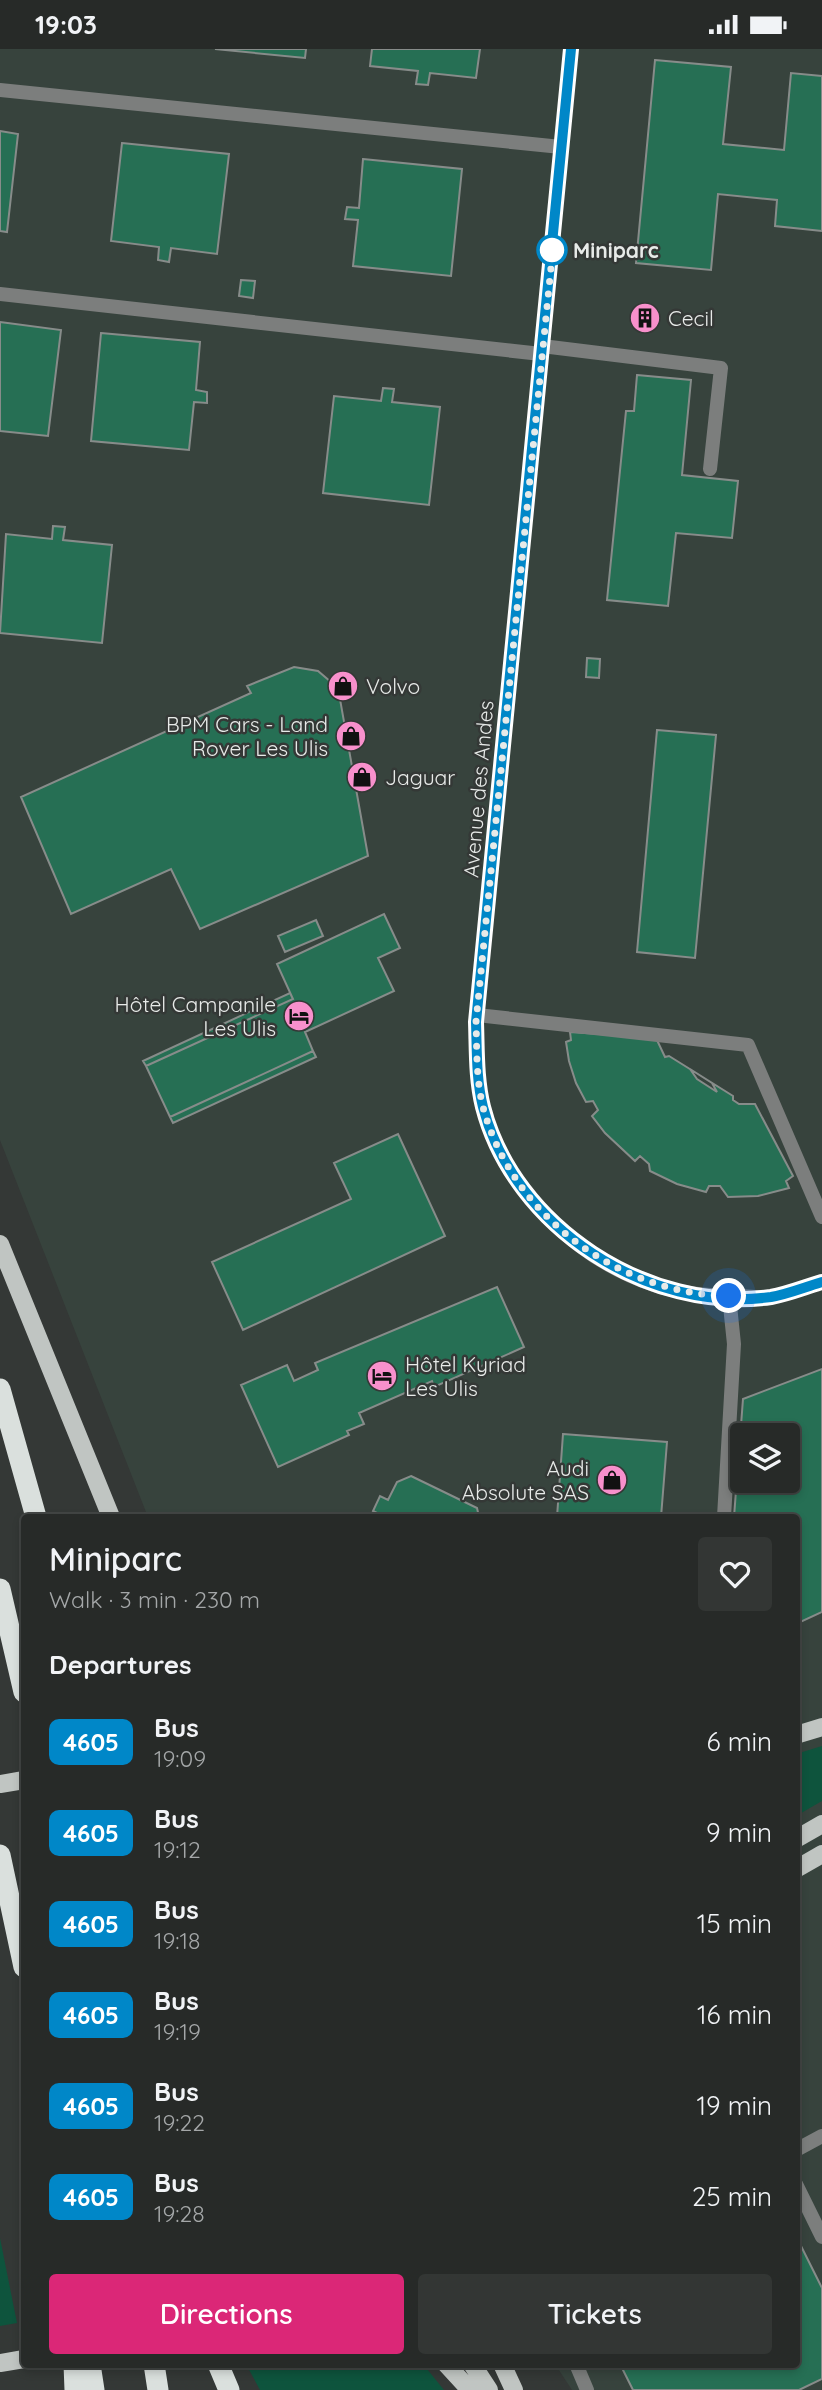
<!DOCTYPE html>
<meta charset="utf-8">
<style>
body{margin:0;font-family:Quicksand,sans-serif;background:#333634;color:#f1f3f6;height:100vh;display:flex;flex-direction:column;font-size:26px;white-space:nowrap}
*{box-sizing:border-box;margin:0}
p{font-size:23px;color:#a4a7a8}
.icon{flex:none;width:38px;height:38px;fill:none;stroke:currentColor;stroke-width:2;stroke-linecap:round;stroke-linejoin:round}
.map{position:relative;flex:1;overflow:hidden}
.details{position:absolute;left:21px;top:1465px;width:779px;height:854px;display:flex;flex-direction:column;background:#272a28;border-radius:7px;box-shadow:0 4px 10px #0003,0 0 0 2px #434645}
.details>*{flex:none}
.badge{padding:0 14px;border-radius:10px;font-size:24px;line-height:46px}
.tools{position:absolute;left:730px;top:1374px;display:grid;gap:14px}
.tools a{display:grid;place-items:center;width:70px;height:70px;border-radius:7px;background:#272a28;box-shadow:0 4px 10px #0003,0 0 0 2px #434645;font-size:35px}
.you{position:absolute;width:35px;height:35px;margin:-18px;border:5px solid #fff;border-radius:50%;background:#1a73e8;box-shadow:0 0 0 10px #1a73e833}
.map>.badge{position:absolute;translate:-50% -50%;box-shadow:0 0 0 4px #fff}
h2{padding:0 28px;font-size:26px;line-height:63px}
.round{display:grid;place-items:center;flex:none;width:74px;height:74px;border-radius:7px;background:#333634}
.headline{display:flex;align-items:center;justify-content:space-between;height:119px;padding:0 28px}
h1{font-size:33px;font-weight:600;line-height:52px}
.primary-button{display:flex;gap:14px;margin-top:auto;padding:14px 28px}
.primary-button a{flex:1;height:80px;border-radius:7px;background:#db2777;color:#fff;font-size:28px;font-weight:600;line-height:80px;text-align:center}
.primary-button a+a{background:#333634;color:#f1f3f6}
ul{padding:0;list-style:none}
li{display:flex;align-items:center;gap:21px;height:91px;padding:0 28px}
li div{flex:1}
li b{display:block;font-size:26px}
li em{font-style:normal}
li .badge{min-width:77px;font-weight:700;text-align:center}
.status{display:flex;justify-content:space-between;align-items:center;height:49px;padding:0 35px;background:#272a28;direction:ltr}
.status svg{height:19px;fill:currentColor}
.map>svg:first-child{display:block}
.built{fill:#37433d;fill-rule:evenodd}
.green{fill:#0e543d}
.building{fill:#266f54;stroke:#878c8a;stroke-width:2;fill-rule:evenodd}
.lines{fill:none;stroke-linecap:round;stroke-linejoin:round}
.lane{stroke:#7c7e7d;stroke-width:14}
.street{stroke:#7c7e7d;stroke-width:14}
.primary{stroke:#c0c5c2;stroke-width:18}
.highway{stroke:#dae0dd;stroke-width:21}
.line-casing{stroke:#fff;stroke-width:16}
.line{stroke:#0087c8;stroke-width:10}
.walk{stroke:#e7eae8;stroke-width:7;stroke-dasharray:0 12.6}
.stop-dot{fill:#fff;stroke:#0087c8;stroke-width:3.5}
.labels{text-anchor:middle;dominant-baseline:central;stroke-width:5;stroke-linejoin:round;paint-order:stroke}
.stop-label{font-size:21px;font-weight:bold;fill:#e7eae8;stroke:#343836;text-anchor:start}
.poi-label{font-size:21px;fill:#e7eae8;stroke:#343836;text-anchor:start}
.street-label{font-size:21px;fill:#e7eae8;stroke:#343836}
</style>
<div class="status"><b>19:03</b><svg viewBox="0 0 49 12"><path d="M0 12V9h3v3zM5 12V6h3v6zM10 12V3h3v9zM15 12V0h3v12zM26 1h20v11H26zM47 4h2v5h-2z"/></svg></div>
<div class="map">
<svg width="822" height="2341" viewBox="0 0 822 2341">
<rect width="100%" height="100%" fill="#343836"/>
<path class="built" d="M0,0h822v2341h-250l-17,-26h241v-847h-648l-148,-377zM742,1386h46v46h-46z"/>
<path class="green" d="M822,1697v55l-26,15v-62z
M0,2189l17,85 -17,3z
M260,2315h163l21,26h-184l-13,-24z"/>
<path class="building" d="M215,0h91l-1,9z
M372,0h108l-4,29 -46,-5 -2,12 -12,-1 2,-13 -48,-5z
M655,11l76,7 -8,77 61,6 7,-77 31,3v155l-47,-5 2,-26 -59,-6 -7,76 -75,-7z
M0,82l18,3 -11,98 -7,-1z
M122,94l107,11 -12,100 -46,-6 -2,14 -11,-2 1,-13 -48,-6z
M363,110l99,10 -11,107 -98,-10 5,-46 -13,-1 2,-12 12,1z
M241,231l14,1 -2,17 -14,-2z
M635,260l23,2 -2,16 -23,-2z
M0,273l61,8 -13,106 -48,-5z
M101,284l99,9 -4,48 11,2v11l-13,-1 -5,48 -98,-9z
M637,326l54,5 -9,95 56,6 -6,57 -56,-5 -8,73 -61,-6 19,-189h8z
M383,339l11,1 -2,13 48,5 -11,98 -106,-12 11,-97 47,5z
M53,477l12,1 -2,13 49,5 -10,98 -102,-10 6,-99 46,5z
M587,609l13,1 -1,19 -13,-1z
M294,618l24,4 20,17 30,168 -168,73 -29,-60 -100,45 -50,-117 230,-104 -4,-7z
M657,681l59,5 -21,223 -58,-6z
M384,865l16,34 -22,10 16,33 -89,41 8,19 -143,66 -24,-51 147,-67 -16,-35z
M316,871l7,16 -38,16 -7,-16z
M290,944l3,6 -147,67 -3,-5z
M570,983l86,6 9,19 4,-1 64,40v4l6,4h16l38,72 -7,5 3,7 -31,8 -30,1 -8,-11h-11l-3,6 -29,-8 -27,-13 -1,-7 -9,-8 -5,5 -30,-28 -13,-17 6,-6 -5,-9 -7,1 -10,-19 -7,-22 -3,-19 5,-2z
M313,1002l3,6 -143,66 -3,-6z
M690,1020l22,14 5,9 -20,-13z
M398,1085l47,102 -202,94 -31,-68 139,-63 -17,-36z
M497,1238l27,60 -90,40 -2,-6 -73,32 5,11 -17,7 2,4 -71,32 -37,-82 46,-20 7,16 24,-11 -3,-7z
M822,1320v243l-26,12v-107h-62l9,-118zM742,1386h46v46h-46z
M563,1385l104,8 -6,75h-104z
M411,1427l66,32 2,9h-99l1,-2 -8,-4 7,-15 8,4 9,-18z
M796,2187l26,52v91l-23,11h-166l-13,-26h176z"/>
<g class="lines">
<path class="lane" d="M0,41l561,57
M0,245l541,60
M542,297l179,22 -11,101
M477,966l271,30 74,172
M724,1468l10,-173 -5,-48
M796,2101l26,-14
M796,2135l26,53
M576,2315l11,26"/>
<path class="street" d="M571,0l-95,973c1,28 0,57 7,85 20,80 92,152 171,178 27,9 56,11 84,11 11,0 22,2 33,1 17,-3 34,-10 51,-15"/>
<path class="primary" d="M0,1195l111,273
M796,1686l26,-8
M0,1735l24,-4
M796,1790l26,-15
M796,1820l26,-15
M0,2314l24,-4
M446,2315l24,26
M472,2315l17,26
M502,2315l12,26"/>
<path class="highway" d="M0,1340l36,128
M0,1540l24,103
M0,1806l24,112
M74,2315l1,26
M90,2315l4,26
M154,2315l4,26
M218,2315l11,26"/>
</g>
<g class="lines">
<g class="line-casing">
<path id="line" d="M571,0l-95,973c1,28 0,57 7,85 31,120 165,207 288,190 17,-3 34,-10 51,-15"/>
</g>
<use href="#line" class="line"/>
<path class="walk" d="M552,201l1,-3 -77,775c1,28 0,57 7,85 29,109 136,187 246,189"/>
</g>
<defs>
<g id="building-disc" transform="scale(1.575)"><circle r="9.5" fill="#f890cc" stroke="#343836"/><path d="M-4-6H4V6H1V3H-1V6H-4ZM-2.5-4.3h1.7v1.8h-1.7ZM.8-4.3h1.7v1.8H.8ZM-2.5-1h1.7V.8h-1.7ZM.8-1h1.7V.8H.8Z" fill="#111"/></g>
<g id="shop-disc" transform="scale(1.575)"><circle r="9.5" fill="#f890cc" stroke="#343836"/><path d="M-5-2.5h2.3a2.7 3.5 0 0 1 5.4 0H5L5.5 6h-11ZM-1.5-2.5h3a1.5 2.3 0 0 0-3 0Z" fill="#111"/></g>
<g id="hotel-disc" transform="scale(1.575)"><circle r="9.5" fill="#f890cc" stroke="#343836"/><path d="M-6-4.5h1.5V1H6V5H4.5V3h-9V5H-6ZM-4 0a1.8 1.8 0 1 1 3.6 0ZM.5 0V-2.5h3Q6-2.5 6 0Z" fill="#111"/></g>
</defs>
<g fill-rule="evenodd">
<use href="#building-disc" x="645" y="269"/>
<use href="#shop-disc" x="343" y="637"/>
<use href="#shop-disc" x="351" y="687"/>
<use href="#shop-disc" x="362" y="728"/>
<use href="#hotel-disc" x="299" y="967"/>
<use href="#hotel-disc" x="382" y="1327"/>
<use href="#shop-disc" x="612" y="1431"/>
</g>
<circle class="stop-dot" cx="552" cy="201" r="14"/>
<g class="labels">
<g class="stop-label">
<text x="573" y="201">Miniparc</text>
</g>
<g class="poi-label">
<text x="668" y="269">Cecil</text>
<text x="366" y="637">Volvo</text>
<text x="328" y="675" text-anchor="end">BPM Cars - Land<tspan x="328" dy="24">Rover Les Ulis</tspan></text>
<text x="385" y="728">Jaguar</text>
<text x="276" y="955" text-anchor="end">Hôtel Campanile<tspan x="276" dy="24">Les Ulis</tspan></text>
<text x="405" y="1315">Hôtel Kyriad<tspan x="405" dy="24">Les Ulis</tspan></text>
<text x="589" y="1419" text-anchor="end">Audi<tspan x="589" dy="24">Absolute SAS</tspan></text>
</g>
<g class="street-label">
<text transform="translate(478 740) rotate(-85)">Avenue des Andes</text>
</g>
</g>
</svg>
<div class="tools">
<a><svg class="icon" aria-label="layers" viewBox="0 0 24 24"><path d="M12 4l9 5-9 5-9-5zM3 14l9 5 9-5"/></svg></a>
</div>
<div class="you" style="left:729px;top:1247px"></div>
<section class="details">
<div class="headline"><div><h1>Miniparc</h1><p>Walk · 3 min · 230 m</p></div><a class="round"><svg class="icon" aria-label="heart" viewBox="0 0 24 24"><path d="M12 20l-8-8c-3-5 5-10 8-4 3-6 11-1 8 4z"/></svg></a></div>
<h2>Departures</h2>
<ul>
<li><span class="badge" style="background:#0087c8;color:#fff">4605</span><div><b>Bus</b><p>19:09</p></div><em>6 min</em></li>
<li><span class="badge" style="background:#0087c8;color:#fff">4605</span><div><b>Bus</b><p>19:12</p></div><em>9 min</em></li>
<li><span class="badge" style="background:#0087c8;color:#fff">4605</span><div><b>Bus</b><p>19:18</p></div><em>15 min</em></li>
<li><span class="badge" style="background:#0087c8;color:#fff">4605</span><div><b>Bus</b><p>19:19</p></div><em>16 min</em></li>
<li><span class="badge" style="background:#0087c8;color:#fff">4605</span><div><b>Bus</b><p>19:22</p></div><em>19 min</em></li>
<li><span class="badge" style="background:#0087c8;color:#fff">4605</span><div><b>Bus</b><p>19:28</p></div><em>25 min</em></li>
</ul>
<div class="primary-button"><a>Directions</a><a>Tickets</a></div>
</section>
</div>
